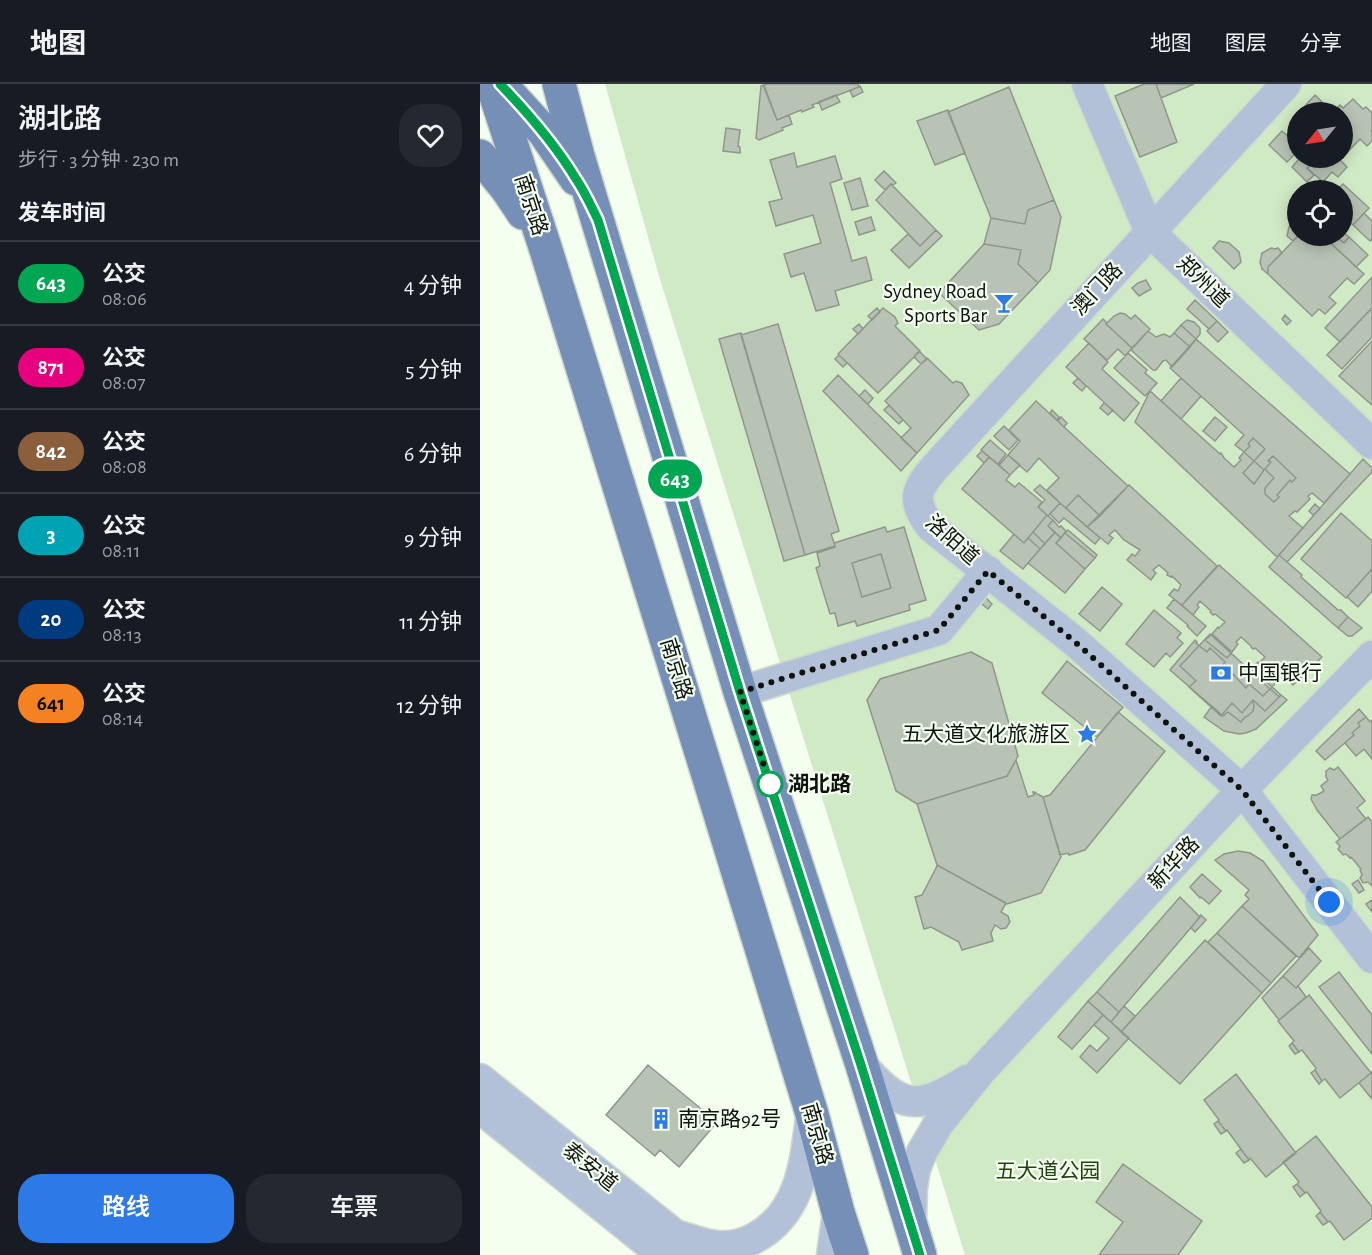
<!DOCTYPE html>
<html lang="zh">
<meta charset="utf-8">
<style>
body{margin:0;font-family:"Alegreya Sans","Noto Sans SC",sans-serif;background:#242831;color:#f1f3f6;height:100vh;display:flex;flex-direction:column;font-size:22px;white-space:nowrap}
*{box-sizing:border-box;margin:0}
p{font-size:20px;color:#9ea1a6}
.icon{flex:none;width:33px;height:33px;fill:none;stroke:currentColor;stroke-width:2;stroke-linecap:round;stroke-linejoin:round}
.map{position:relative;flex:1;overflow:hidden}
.panel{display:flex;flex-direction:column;background:#171b24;width:480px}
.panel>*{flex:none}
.badge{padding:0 12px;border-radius:20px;font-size:21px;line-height:39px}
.needle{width:39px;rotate:240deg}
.buttons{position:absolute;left:807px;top:18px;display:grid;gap:12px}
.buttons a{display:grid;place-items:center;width:66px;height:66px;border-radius:50%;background:#171b24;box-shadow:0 3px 15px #0003;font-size:30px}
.you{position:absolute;width:30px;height:30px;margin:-15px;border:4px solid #fff;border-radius:50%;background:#1a73e8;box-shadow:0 0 0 9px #1a73e833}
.map>.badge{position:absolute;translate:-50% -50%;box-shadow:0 0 0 3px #fff}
h2{padding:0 18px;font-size:22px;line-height:54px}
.round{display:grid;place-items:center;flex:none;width:63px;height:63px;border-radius:24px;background:#242831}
.summary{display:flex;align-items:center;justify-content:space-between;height:102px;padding:0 18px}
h1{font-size:28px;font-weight:600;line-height:45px}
.cta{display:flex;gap:12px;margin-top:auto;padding:12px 18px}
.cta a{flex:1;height:69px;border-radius:24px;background:#2d7ae6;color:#fff;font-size:24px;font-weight:600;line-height:69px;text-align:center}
.cta a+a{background:#242831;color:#f1f3f6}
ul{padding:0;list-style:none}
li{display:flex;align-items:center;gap:18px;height:84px;padding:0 18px;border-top:2px solid #363941}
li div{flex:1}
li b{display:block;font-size:22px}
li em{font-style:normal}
li .badge{min-width:66px;font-weight:700;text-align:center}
header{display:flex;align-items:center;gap:36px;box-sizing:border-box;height:84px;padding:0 30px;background:#171b24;border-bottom:2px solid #363941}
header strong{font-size:28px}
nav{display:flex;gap:33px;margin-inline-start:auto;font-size:21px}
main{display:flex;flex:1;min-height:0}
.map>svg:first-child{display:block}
.green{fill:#d0eac5;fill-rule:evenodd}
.building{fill:#b9c3b5;stroke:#8e978a;stroke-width:1.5}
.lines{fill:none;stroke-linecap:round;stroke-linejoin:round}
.minor-casing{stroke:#cfd9cc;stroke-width:33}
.major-casing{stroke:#cfd9cc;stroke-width:36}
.minor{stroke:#b2c1d7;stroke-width:30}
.major{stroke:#758fb6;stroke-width:33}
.line-casing{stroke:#fff;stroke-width:14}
.line{stroke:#00a651;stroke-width:9}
.walk{stroke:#0f130e;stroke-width:6;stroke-dasharray:0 10.8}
.stop-dot{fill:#fff;stroke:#00a651;stroke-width:3}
.labels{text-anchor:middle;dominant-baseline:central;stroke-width:4.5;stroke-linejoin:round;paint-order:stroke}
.street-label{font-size:21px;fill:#0f130e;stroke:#f4fff0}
.poi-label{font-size:21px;fill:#0f130e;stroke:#f4fff0;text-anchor:end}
.stop-label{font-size:21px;font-weight:bold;fill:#0f130e;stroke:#f4fff0;text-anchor:start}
.park-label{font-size:21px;fill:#224310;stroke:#f4fff0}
</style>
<header>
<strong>地图</strong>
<nav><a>地图</a><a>图层</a><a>分享</a></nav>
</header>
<main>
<section class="panel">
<div class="summary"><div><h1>湖北路</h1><p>步行 · 3 分钟 · 230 m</p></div><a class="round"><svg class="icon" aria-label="heart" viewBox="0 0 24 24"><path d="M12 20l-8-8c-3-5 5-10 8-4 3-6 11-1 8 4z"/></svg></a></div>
<h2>发车时间</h2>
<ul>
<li><span class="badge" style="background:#00a651;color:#fff">643</span><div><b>公交</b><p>08:06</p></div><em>4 分钟</em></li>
<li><span class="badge" style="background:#e6007e;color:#fff">871</span><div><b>公交</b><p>08:07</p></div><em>5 分钟</em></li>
<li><span class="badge" style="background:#8b5e3c;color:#fff">842</span><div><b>公交</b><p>08:08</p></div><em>6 分钟</em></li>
<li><span class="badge" style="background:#00a3b4;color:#fff">3</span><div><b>公交</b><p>08:11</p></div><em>9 分钟</em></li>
<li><span class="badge" style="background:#003b80;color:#fff">20</span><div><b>公交</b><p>08:13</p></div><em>11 分钟</em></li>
<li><span class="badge" style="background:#f58220;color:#111">641</span><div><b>公交</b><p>08:14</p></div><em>12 分钟</em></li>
</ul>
<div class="cta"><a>路线</a><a>车票</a></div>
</section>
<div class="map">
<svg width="892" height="1171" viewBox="0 0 892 1171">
<rect width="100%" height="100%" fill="#f4fff0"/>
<path class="green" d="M125,0h767v1171h-407l-306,-979zM818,28h44v46h-44zM818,106h44v46h-44z"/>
<path class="building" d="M287,0h91l1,3 -47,18 2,2 -12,5 -1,-2 -24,10 -13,-35z
M664,0h12l21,58 -37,15 -25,-61z
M676,0h38l-33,14z
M283,1l14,35 12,-5 3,9 -10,4 1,2 -24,10 -3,-2 5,-52z
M380,2l3,6 -10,5 -3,-6z
M529,3l45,113 -26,10 -3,14 -34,-6 -43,-106z
M356,11l4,7 -18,8 -3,-8z
M835,11l10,10 -8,7h-8l-6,-4z
M873,15l10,10 3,-2 6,6v17l-1,1 1,1v9l-5,5 -7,-7 -20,21 7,7 -9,10 -6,-5 -9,10 -16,-14 3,-2 -9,-8h41v-46h-9l7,-7 3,3z
M468,26l17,43 -30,12 -18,-44z
M246,44l14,2 -2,16 2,1v6l-17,-2z
M802,47l16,14v6l-11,11 -18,-17z
M314,69l3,14 38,-11 7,23 -12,4 22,78 14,-4 6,23 -37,11 4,14 -23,6 -12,-38 -13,4 -7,-23 37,-11 -8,-28 -37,11 -7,-24 13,-3 -12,-39z
M820,74l10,8 -3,2 7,7 -7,7 -15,-15z
M404,87l12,12 -3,2 -2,-1 -6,6 -10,-10z
M380,94l8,28 -16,4 -8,-27z
M411,100l45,46 -16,16 -44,-46z
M863,100l26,24 -16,17 -11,-10v-25h-5z
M574,116l7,17 -11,53 -12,13 -20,-19 3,-14 -37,-6 7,-26 34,6 3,-14z
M884,129l8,8v18l-2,2 -17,-16z
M391,133l4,13 -16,5 -4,-13z
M818,135v17l-5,5 -6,-5 2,-9z
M456,146l6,6 -33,32 -18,-18 17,-16 12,12z
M862,147l7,6 -5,6 -8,-7h6z
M818,152h25l41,38 -10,10 -7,-6 -18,19 7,6 -11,11 -6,-5 -7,7 -44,-42v-7z
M843,152h13l8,7 5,-6 19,18 -12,12z
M739,157l10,2 10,9 2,10 -7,7 -21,-21z
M504,160l37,6 -3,14 20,19 -39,41 -20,6 -40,-37z
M791,164l4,1 3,-1 4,5 -14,14v7l-6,-5 -2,-7 2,-9z
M892,193v31l-32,34 -15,-14z
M666,196l5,9 -12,7 -7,-8 6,-5z
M715,216l22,21 -8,8 -22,-20z
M397,224l3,4 -8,8 -4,-4z
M403,224l12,9 3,6 -3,3 25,25 -42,42 -40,-39z
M890,226l2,1v26l-30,32 -15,-14z
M640,229l5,1 6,5 4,-4 15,14 -18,19 -26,-24 8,-8z
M805,231l6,6 -4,4 -5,-6z
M623,235l4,4 -1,1 26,24 -7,8 -7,-7 -11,11 -23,-21z
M707,236l7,2 6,6v6l-4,5 -15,-14z
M737,237l11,11 -10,10 -11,-11z
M298,240l61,207 -8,3 4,12 -30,9 -64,-220z
M379,240l4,5 -5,5 -5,-5z
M701,241l15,14 -6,8 -16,-14z
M668,247l8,6 8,-3 6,3 4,-4 16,14 -18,20 -6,-7 -3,1 -7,9h-3l-22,-20z
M261,249l64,222 -21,6 -65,-222z
M716,255l154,135 -26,29 -12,-10 -4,3 2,3 -13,13 -2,-1 -6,5 14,12 -26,29 -142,-135 15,-31 70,63 1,-1 3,5 10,9 7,-7 -2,-2 5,-6 -9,-7 9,-10 -74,-67z
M892,257v64l-33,-29z
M609,259l19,19 -6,7 37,34 -15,18 -58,-54z
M439,267l8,8 -6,5 -7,-7z
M648,269l19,17 -2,3 12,10 -12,13 -31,-28z
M359,271l8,8 -4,4 -8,-8z
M447,274l26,25 3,-2 6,2 7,12 -52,58 -16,-15 10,-10 -26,-27z
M358,291l79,78 -16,18 -78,-80z
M598,294l8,8 -4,5 -9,-8z
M701,294l20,18 -20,23 -20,-18z
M385,306l8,8 -5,6 -9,-8z
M556,317l92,85 -28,30 -22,-21 -12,13 -6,-5 -13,-13 12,-12 -20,-20 -12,14 -19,-17 12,-14 -11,-11z
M624,319l9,7 -5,5 -8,-7z
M409,321l14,15 -4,4 -15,-14z
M572,326l7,7 -2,3 -7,-7z
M581,333l6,6 -3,4 -6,-6z
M735,333l12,10 -12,14 -12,-10z
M524,342l14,14 -9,10 -15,-14z
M773,354l12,11 -11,12 -10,-9 6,-6 -2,-2z
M510,356l16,14 -8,10 -17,-14z
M502,367l7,6 -5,6 -7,-7z
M528,371l12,10 -10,10 -11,-10z
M793,372l23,22 -4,4 -2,-2 -13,15 2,2 -5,5 -9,-8v-6l9,-10 -9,-9 6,-7 -3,-1z
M509,373l21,18 -4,5 9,7 4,-4 23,19 -4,5 9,8 -23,28 -62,-54z
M883,375l9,9v4l-85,90 -8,-7z
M774,377l10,9 -10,14 -11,-11z
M560,401l20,18 -12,13 -10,-9 7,-7 -11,-10z
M649,401l88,81 -35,39 -13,-10 5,-6 4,2 3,-6 -9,-9 -1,1 -4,-2 1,-2 -9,-8 -6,5 3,3 -5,7 -24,-20 5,-6 3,2 5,-6 -16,-10 -9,-10 -6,5 4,3 -5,6 -21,-17z
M598,411l22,21 -13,11 -21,-19z
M580,419l40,35 -5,6 -31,-26 -5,5 -9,-9z
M835,420l5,5 -7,6 -4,-4z
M861,429l31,28v28l-26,29 -45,-39z
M567,431l6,5 -5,6 7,6 -10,12 -12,-12z
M573,436l6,7 2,-1 5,5 -5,7 -13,-12z
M405,443l2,5 17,-5 22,73 -17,5 1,5 -53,16 -2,-5 -17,5 -3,-13 -5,1 -14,-46 4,-2 -3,-13 18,-6 -1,-4z
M588,446l29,25 -2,3 -30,-25z
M553,448l12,12 -5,5 -12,-11z
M575,448l6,6 -5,5 29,26 -20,24 -37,-30z
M585,449l30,25 -10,11 -29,-26z
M534,450l10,9 4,-5 12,11 -17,20 -23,-18z
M401,470l10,34 -29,9 -10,-34z
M799,471l23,20 -1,2 37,33h3l7,7 -10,11 -69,-61z
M739,481l103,92 -29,28 -3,-3h2l-11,-10 -5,6 2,2 -6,7 -21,-18 7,-7 1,1 6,-6 -10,-9 -2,1 -2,-2v-1l-10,-9 -5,5 2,2 -6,8 -20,-18 6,-7 1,1 6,-6 -10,-8 -2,1 -3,-3 1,-1 -11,-10 -3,4 2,2 -6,8 -11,-10z
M892,485v22l-14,16 -11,-10z
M622,503l20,17 -22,27 -21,-17z
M503,511l9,9 -4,5 -10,-8z
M694,515l32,27 -9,10 -10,-10 1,-1 -21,-17z
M674,526l27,23 -4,5 6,5 -13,14 -4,-4 -12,14 -28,-23z
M868,533l14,11 -10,8h-4l-10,-8z
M730,550l69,63 -14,14 -12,-11 -11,13 -10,-10 -11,13 -32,-29 7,-6 -16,-15z
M732,550l20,18 -5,6 -22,-18z
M715,556l2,2 -1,1 11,9 3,-4 15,14 -3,4 10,9 1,-1 13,14 3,-4 14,12 9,-9 9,8 -16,16 -11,-10 -1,2 1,3 -1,5 -4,4 -5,3 -3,4 -13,-10 -5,4 -53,-46z
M491,568l21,11 26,93 -11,20 -90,28 -21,-13 -29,-91 13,-21z
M587,577l56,46 -26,30 -55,-44z
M801,611l6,5 -31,29 -10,4 -7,1 -15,-3 -20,-14 8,-11 11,10 5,-4 13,10 3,-4 5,-3 4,-4 1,-5 -1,-3 1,-2 11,10z
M879,625l7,8 -8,6 2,3 -8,7 2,2 -29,25 -9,-9z
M638,628l47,39 -80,99 -16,5 -1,-2 -8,2 -17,-58 7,-2z
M886,633l4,5 2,-2v39l-8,-10 -8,7 -11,-13 9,-8 -2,-2 8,-7 -2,-3z
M536,676l12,37 6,-2 -1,-3h1l9,5 18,60 -20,36 -34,11 -70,-39 -20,-61 90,-28z
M858,683l27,34 -8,7 9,11 -26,20 -23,-29 -6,-11 1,-4h5l7,-4 -3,-5 7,-6 -2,-3v-6l4,-3 4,2z
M888,733l4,5v64l-4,-4 -5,1 -3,-5 2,-3 -2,-5 1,-1 -10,-12 -1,1 -4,-4 -3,1 -5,-6 2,-3 -4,-4z
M758,767l12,2 13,8 55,74 -19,23 -57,-52 7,-7 -4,-4 4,-5 -34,-30 9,-6z
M457,781l69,38 -5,9 7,4 2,6 -4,6 -5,1 -6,-4 -4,8 2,8 -31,9 -3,-8 -28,-15 -7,2 -9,-32 7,-2 15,-29z
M722,790l19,17 -12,13 -8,-7 -1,1 -10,-11z
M878,796l6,10 -5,3 -7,-9z
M700,813l20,20 -81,95 -22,-20z
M892,816v12l-6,-8z
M762,822l54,50 -25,27 -54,-50z
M721,831l5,5 -11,12 -4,-4z
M737,849l54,50 -9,10 -54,-51z
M725,856l57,53 -82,91 -59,-52z
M829,864l12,13 -25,27 -13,-12z
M859,888l33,43v39l-53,-67z
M803,892l13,12 2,-2 8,11 -27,23 -17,-22z
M617,908l22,20 -8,10 -23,-21z
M829,911l62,78 -31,25 -15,-19 -3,2 -7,-11 1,-2 -14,-18 -3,2 -7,-9 2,-2 -16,-20z
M608,917l15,14 -31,34 -14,-12z
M644,922l11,10 -14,16 -10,-10z
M623,931l26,23 -32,35 -17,-16 10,-12 7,6 12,-13 -15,-13z
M812,959l7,9 -4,2 -6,-8z
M168,981l69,57 -38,45 -19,-17 -5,6 -49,-41z
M835,986l7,11 -3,3 -8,-11z
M892,988v27l-13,-16z
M756,990l60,79 -30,24 -16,-19 -1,2 -22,-30 -1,1 -8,-10 1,-1 -15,-20z
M738,1037l8,10 -5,3 -7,-10z
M836,1052l56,71v11l-28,22 -14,-19 -2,1 -8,-10 1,-1 -14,-19 -2,1 -8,-9 2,-2 -16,-20z
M761,1065l8,11 -5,3 -8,-10z
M643,1080l79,57 -24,34h-79l24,-33 -27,-20z
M817,1100l8,9 -5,4 -7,-10z
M840,1128l8,10 -5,3 -7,-9z"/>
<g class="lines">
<g class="minor-casing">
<path id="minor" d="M607,0l63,148 222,212
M806,0l-349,381c-21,24 -27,34 -6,62l143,114 168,149 130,168
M260,608l199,-62 49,-59
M382,981c38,45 56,46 105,15
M0,995l220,176
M0,1024l183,147
M431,1134l1,-31 3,-18 7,-17 17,-29 41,-51 262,-282 130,-134
M199,1152c10,3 21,7 31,9 16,3 32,0 45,-7 46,-25 50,-75 56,-121
M352,1171l6,-43"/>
</g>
<g class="major-casing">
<path id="major" d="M12,0l54,166 162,525 104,339 26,98 14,43
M20,0l44,48 32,47
M79,0l19,72 162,536 122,373 58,190
M0,72l27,33 16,24"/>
</g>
<use href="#minor" class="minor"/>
<use href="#major" class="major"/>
</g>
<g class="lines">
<g class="line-casing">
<path id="line" d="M20,0c28,29 55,60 76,95 9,13 15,27 22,41l142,472 121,373 59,190"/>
</g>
<use href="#line" class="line"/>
<path class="walk" d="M290,700l-30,-92 199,-62 49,-59 86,70 168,149 87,112"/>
</g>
<defs>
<g id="bar-bare" transform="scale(1.62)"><path d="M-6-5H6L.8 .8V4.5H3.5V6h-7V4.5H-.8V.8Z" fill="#2d7ae6" stroke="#f4fff0" stroke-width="2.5" paint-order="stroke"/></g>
<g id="bank-bare" transform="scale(1.62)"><path d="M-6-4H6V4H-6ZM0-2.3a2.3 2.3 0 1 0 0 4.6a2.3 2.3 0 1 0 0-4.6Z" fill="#2d7ae6" stroke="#f4fff0" stroke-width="2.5" paint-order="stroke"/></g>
<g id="sight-bare" transform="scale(1.62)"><path d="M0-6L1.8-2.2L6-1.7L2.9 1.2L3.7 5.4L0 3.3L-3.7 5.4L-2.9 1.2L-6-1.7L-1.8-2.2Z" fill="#2d7ae6" stroke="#f4fff0" stroke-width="2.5" paint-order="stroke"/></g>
<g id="building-bare" transform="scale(1.62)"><path d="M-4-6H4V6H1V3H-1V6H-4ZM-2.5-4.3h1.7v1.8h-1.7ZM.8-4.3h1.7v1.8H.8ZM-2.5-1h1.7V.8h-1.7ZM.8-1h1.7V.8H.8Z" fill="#2d7ae6" stroke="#f4fff0" stroke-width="2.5" paint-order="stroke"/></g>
</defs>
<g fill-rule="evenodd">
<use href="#bar-bare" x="524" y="219"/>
<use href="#bank-bare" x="741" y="589"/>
<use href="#sight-bare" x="607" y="650"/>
<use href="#building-bare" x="181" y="1035"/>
</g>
<circle class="stop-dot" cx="290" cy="700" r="12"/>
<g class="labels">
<g class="street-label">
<text transform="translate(51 121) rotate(72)">南京路</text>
<text transform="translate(723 198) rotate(44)">郑州道</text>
<text transform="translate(617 205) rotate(-47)">澳门路</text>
<text transform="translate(472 456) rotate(42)">洛阳道</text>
<text transform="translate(196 585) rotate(73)">南京路</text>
<text transform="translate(694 779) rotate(-47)">新华路</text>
<text transform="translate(337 1050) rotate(74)">南京路</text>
<text transform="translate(110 1083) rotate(39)">泰安道</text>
</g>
<g class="poi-label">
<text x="507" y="207">Sydney Road<tspan x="507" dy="24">Sports Bar</tspan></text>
<text x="758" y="589" text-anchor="start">中国银行</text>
<text x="590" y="650">五大道文化旅游区</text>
<text x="198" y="1035" text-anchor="start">南京路92号</text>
</g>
<g class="stop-label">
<text x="308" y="700">湖北路</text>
</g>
<g class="park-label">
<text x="568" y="1087">五大道公园</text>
</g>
</g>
</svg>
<div class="buttons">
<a><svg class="needle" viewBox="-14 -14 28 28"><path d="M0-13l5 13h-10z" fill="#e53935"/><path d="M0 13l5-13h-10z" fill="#9ea1a6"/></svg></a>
<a><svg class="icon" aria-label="locate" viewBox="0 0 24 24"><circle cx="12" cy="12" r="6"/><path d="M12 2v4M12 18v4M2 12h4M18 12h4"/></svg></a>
</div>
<div class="you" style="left:849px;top:818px"></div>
<b class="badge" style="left:195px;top:395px;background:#00a651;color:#fff">643</b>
</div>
</main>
